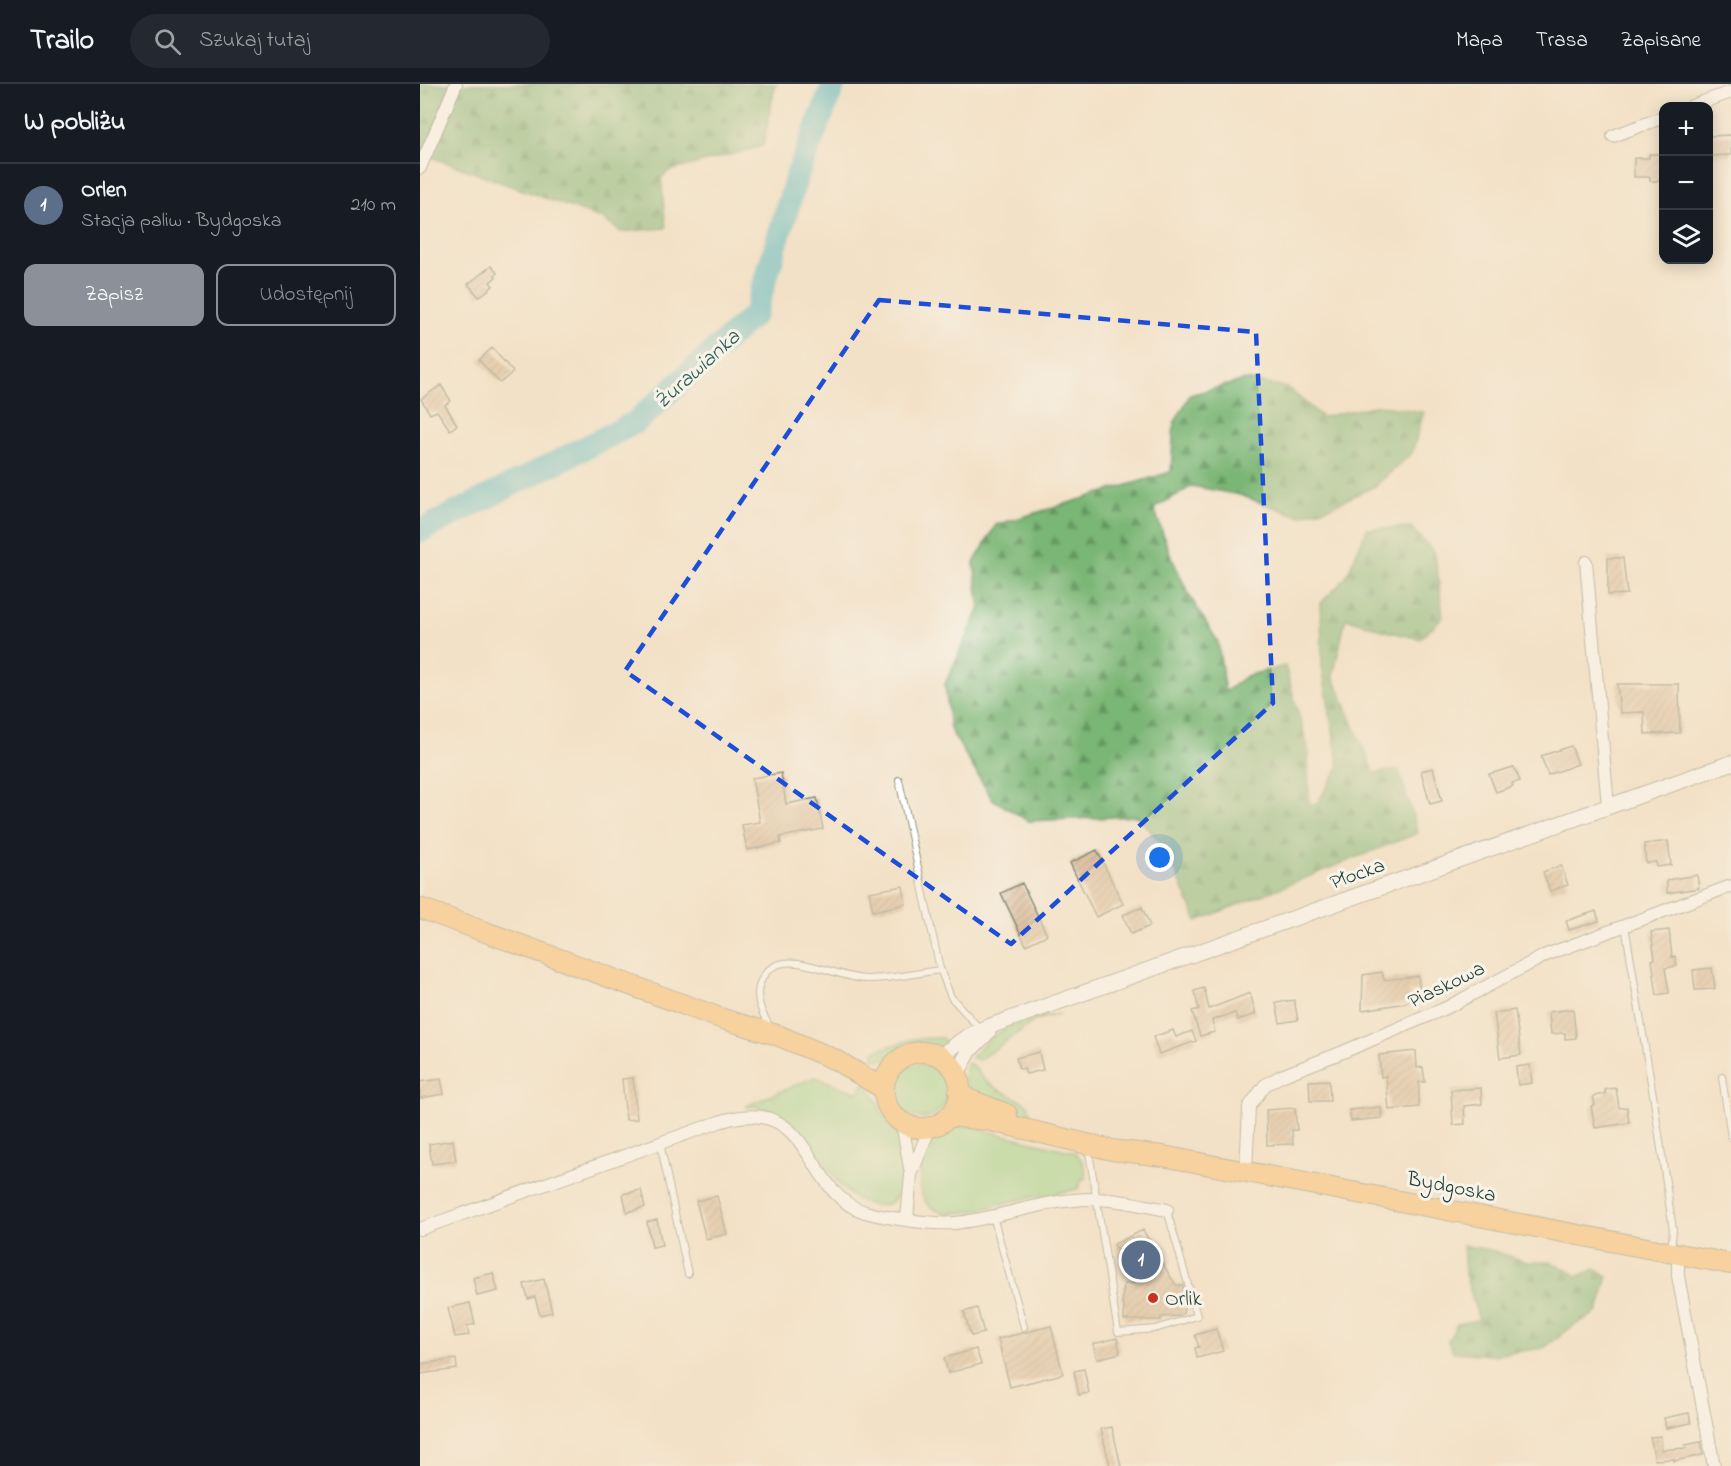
<!DOCTYPE html>
<html lang="pl">
<head>
<meta charset="utf-8">
<style>
  :root { --surface:#171b24; --page:#242831; --text:#f1f3f6; --muted:#9ea1a6; --line:#363941; --accent:#8c9099 }
  body { margin:0; font-family:"Indie Flower",sans-serif; background:var(--page); color:var(--text) }
  .controls { position:absolute; right:18px; top:18px; display:grid; overflow:hidden; border-radius:12px; box-shadow:0 3px 15px #0003 }
  .controls button { width:54px; height:54px; display:grid; place-items:center; padding:0; border:0; border-bottom:2px solid var(--line); background:var(--surface); color:var(--text); font:30px sans-serif }
  .you { position:absolute; left:740px; top:774px; width:21px; height:21px; margin:-15px; border:4px solid #fff; border-radius:50%; background:#1a73e8; box-shadow:0 0 0 9px #1a73e833 }
  .badge { display:grid; place-items:center; width:39px; height:39px; border-radius:50%; background:var(--accent); color:#fff; font-size:20px; font-weight:700 }
  .pin { position:absolute; translate:-50% -50%; border:3px solid #fff; box-shadow:0 2px 6px #0006 }
  .list { margin:0; padding:0; list-style:none }
  h2 { display:flex; justify-content:space-between; align-items:center; height:78px; margin:0; padding:0 24px; font-size:26px }
  h2 small { font-size:20px; font-weight:400; color:var(--muted) }
  .list li { display:grid; grid-template-columns:39px 1fr auto; gap:18px; align-items:center; box-sizing:border-box; height:84px; padding:0 24px; border-top:2px solid var(--line) }
  .list b { display:block; font-size:22px; white-space:nowrap }
  .list p { margin:0; font-size:20px; white-space:nowrap; color:var(--muted) }
  .list em { font-size:20px; font-style:normal; color:var(--muted) }
  .actions { display:flex; gap:12px; padding:18px 24px }
  .actions a { flex:1; padding:14px 0; border:2px solid var(--accent); border-radius:12px; text-align:center; font-size:21px; color:var(--accent) }
  .actions .main { background:var(--accent); color:#fff }
  .icon { flex:none; width:33px; height:33px; fill:none; stroke:currentColor; stroke-width:2; stroke-linecap:round; stroke-linejoin:round }
  .map { position:relative; flex:none; width:1311px; height:1382px; overflow:hidden }
  header { display:flex; align-items:center; gap:36px; box-sizing:border-box; height:84px; padding:0 30px; background:var(--surface); border-bottom:2px solid var(--line) }
  header strong { font-size:28px }
  nav { display:flex; gap:33px; margin-inline-start:auto; font-size:21px }
  .search { width:420px; height:54px; background:var(--page); display:flex; align-items:center; gap:15px; box-sizing:border-box; padding:0 21px; border-radius:33px; color:var(--muted); font-size:22px }
  main { display:flex }
  aside { flex:1; background:var(--surface) }
  .map>svg:first-child { display:block }
</style>
</head>
<body>
<header>
<strong>Trailo</strong>
<div class="search"><svg class="icon" aria-label="search" viewBox="0 0 24 24"><circle cx="10" cy="10" r="6"/><path d="M15 15l6 6"/></svg>Szukaj tutaj</div>
<nav><a>Mapa</a><a>Trasa</a><a>Zapisane</a></nav>
</header>
<main>
<aside>
<h2>W pobliżu<small></small></h2>
<ul class="list">
<li><span class="badge" style="background:#5c6f8a">1</span><div><b>Orlen</b><p>Stacja paliw · Bydgoska</p></div><em>210 m</em></li>
</ul>
<div class="actions"><a class="main">Zapisz</a><a>Udostępnij</a></div>
</aside>
<div class="map">
<svg width="1311" height="1382" viewBox="0 0 1311 1382">
  <defs>
    <pattern id="forest-firs" width="22" height="20" patternUnits="userSpaceOnUse" patternTransform="scale(1.5)"><rect width="22" height="20" fill="#7ab674"/><path d="M5 1l3.5 6h-7zM16 11l3.5 6h-7z" fill="#639560"/></pattern>
    <pattern id="building-hatch" width="6" height="6" patternUnits="userSpaceOnUse" patternTransform="scale(1.5)"><rect width="6" height="6" fill="#d9b794"/><path d="M-1 1l2-2M0 6l6-6M5 7l2-2" fill="none" stroke="#af967a"/></pattern>
  </defs>
  <rect width="100%" height="100%" fill="#f7f3e8"/>
  <filter id="ink" filterUnits="userSpaceOnUse"><feTurbulence type="fractalNoise" baseFrequency=".0167" numOctaves="2"/><feDisplacementMap in="SourceGraphic" scale="12" xChannelSelector="R" yChannelSelector="G"/><feConvolveMatrix kernelMatrix="1 2 1 2 8 2 1 2 1" color-interpolation-filters="sRGB"/></filter>
  <filter id="wash" filterUnits="userSpaceOnUse"><feTurbulence type="fractalNoise" baseFrequency=".008" numOctaves="4" result="noise"/><feDisplacementMap in="SourceGraphic" scale="24" xChannelSelector="R" yChannelSelector="G"/><feGaussianBlur stdDeviation="1.35" result="paint"/><feColorMatrix in="noise" values="0 0 0 0 0 0 0 0 0 0 0 0 0 0 0 0 0 1.4 0 .05"/><feComposite in="paint" operator="in"/></filter>
  <g filter="url(#wash)">
    <rect width="100%" height="100%" fill="#f3e1c7"/>
    <path fill="#98d488" stroke="#5c885e" stroke-width="1.5" d="M639,930L616,936L559,976L551,973C558,967 564,959 572,953C590,940 617,933 639,930Z
      M522,954L528,961L518,964H491L467,975L453,976L455,967L493,955Z
      M548,979C557,983 558,990 565,996C576,1007 595,1012 608,1021L610,1028L607,1031L584,1025L547,1005L544,991Z
      M474 1007a27 27 0 1 1 54 0a27 27 0 1 1-54 0Z
      M395,993L438,1009L444,999C459,1013 454,1015 463,1030C467,1036 475,1040 478,1047C483,1059 484,1092 481,1105C479,1111 474,1116 469,1119C463,1122 457,1122 451,1121C408,1110 398,1049 357,1029C348,1025 337,1021 326,1023L331,1020Z
      M535,1039L654,1068C663,1075 666,1084 666,1094L662,1095L658,1105C634,1110 609,1113 585,1119C562,1125 508,1144 501,1106C499,1099 499,1090 502,1083C504,1078 504,1073 506,1066C511,1052 522,1045 535,1039Z"/>
    <path fill="url(#forest-firs)" stroke="#4c7a54" stroke-width="1.5" d="M0,0H357L355,2L343,62L249,87L241,94L246,144L201,148L183,135L0,69Z
      M826,296L868,304L902,333L958,321L1004,328L992,369L955,402L910,423L878,432L820,411L772,402L734,424L749,468L769,511L798,558L805,608L826,592L865,582L888,664L889,721L898,718L919,683L902,583L901,519L926,493L947,445L991,443L1015,469L1023,533L1000,555L965,547L926,534L913,592L954,689L979,686L998,749L777,837L746,765L717,732L608,737L572,715L530,645L525,600L560,524L554,479L576,441L751,388L754,340L770,311Z
      M1043,1161L1074,1167L1107,1178H1131L1158,1192L1175,1185L1188,1192L1178,1228L1153,1242L1124,1264L1072,1271L1033,1268L1028,1257L1037,1240L1059,1236L1045,1190Z"/>
    <g fill="none" stroke-linecap="round" stroke-linejoin="round">
      <path stroke="#4ab7c6" stroke-width="24" d="M0,447L216,338L335,230L377,92L414,0"/>
    </g>
    <g id="blocks">
      <path fill="url(#building-hatch)" d="M1311,51V71L1289,72V52Z
        M1229,70H1244V97H1230V93H1214V74H1229Z
        M71,182L77,189L75,191L76,193L70,198L73,202L59,213L48,200Z
        M72,264L93,288L80,299L59,276Z
        M21,301L31,317L25,321L37,341L30,346L17,327L10,330L1,315Z
        M1188,474H1203L1207,510L1188,511Z
        M1197,600H1259L1260,649L1225,650L1224,628L1200,629Z
        M1151,662L1158,680L1128,691L1121,672Z
        M1094,683L1100,697L1092,699L1093,702L1076,708L1069,690Z
        M1013,684L1022,717L1010,720L1001,687Z
        M361,689L366,720L397,714L403,745L360,753L361,759L327,766L322,741L340,738L332,694Z
        M1248,757L1251,781L1237,783L1236,778L1226,779L1224,760Z
        M677,766L703,820L676,833L650,779Z
        M1141,781L1148,801L1130,807L1123,788Z
        M1277,791L1279,804L1247,809V796Z
        M602,799L627,851L606,861L581,809Z
        M483,802L486,820L453,827L449,808Z
        M722,823L730,842L711,850L703,831Z
        M1176,827L1179,837L1149,846L1146,837Z
        M1249,846L1252,873L1255,872L1257,882L1245,884L1249,909L1237,911L1232,876L1235,875L1231,848Z
        M1292,884L1295,905L1275,906L1273,886Z
        M962,888L964,896L998,892L1000,907L989,908L990,916L986,919L942,926L943,891Z
        M784,904L789,925L830,909L836,930L818,936L815,929L792,936L795,948L780,952L772,927L779,925L774,907Z
        M874,916L878,936L860,939L856,919Z
        M1153,925L1156,954L1145,955V949L1131,950L1129,928Z
        M1095,926L1101,971L1080,974L1074,929Z
        M753,946L756,953L772,947L776,957L739,970L733,953Z
        M996,967L997,984L1003,983L1005,998H999V1023L969,1026L966,992L961,993L959,971Z
        M619,968L623,986L606,990L604,984L599,985L596,974Z
        M1110,981L1112,999L1098,1001L1096,983Z
        M213,994L217,1035L206,1036L202,995Z
        M21,995L24,1010L0,1014V998Z
        M909,996L910,1017H890L889,997Z
        M1061,1004L1062,1020L1044,1022L1045,1040L1033,1041L1031,1006Z
        M1196,1004L1199,1024L1207,1023L1209,1039L1175,1044L1171,1022L1175,1021L1173,1012L1185,1010V1006Z
        M961,1023L962,1034L931,1037L929,1026Z
        M875,1024L877,1046H872L873,1060L847,1061L846,1026Z
        M33,1056L36,1077L12,1080L9,1060Z
        M221,1106L225,1123L207,1128L203,1110Z
        M297,1112L307,1150L286,1155L276,1117Z
        M237,1136L242,1161L232,1163L227,1138Z
        M723,1146L750,1192L756,1201H763L765,1220L763,1229L759,1232L741,1233V1236H704V1222L702,1219L704,1200L714,1199L694,1160Z
        M73,1189L78,1207L57,1212L53,1194Z
        M124,1195L132,1228L120,1231L115,1213L108,1215L104,1200Z
        M50,1219L55,1240L47,1242L49,1251L35,1253L28,1224Z
        M557,1224L564,1249L551,1252L544,1228Z
        M631,1242L643,1290L590,1303L578,1255Z
        M796,1245L803,1267L777,1274L775,1264L779,1263L775,1251Z
        M697,1254L700,1269L677,1275L673,1260Z
        M556,1265L561,1280L528,1289L524,1274Z
        M36,1275L37,1285L0,1290V1280Z
        M664,1285L669,1309L659,1311L654,1287Z
        M1269,1329L1271,1339L1246,1344L1244,1334Z
        M692,1343L701,1382H690L681,1345Z
        M1241,1352L1242,1366H1240L1266,1364L1265,1361L1281,1358L1283,1371L1254,1377V1375L1235,1376L1230,1353Z"/>
    </g>
  </g>
  <g filter="url(#ink)">
    <use href="#blocks" fill-opacity="0" stroke="#898f7e" stroke-width="1.5"/>
    <g fill="none" stroke-linecap="round" stroke-linejoin="round">
      <defs>
        <path id="service" d="M479,696L520,885L531,913L560,945
          M1205,841L1234,1017L1253,1146L1251,1166
          M350,943C341,928 333,911 342,895C361,858 415,895 447,895C472,895 497,889 521,886
          M1302,993L1311,1053
          M240,1059L268,1190
          M668,1062L698,1248L735,1245L777,1232L747,1126
          M573,1132L604,1243"/>
        <path id="minor" d="M1272,22L1311,8
          M1193,52L1244,33
          M0,84L36,0
          M1166,478L1188,722
          M482,1039L491,1090
          M826,1088L829,1023L845,1001L861,992L923,968L1026,924L1126,871L1311,802
          M487,1135L491,1091L510,1043
          M0,1145L299,1038C395,1007 382,1109 445,1128C466,1134 514,1141 535,1139C582,1134 628,1114 675,1115C699,1115 724,1122 747,1126
          M1258,1170V1192L1294,1382"/>
        <path id="tertiary" d="M519,973L545,954L565,944L1311,679
          M536,991L550,966L568,948"/>
        <path id="primary" d="M0,824L303,935L357,951L416,976L464,1005
          M464 1006a38 38 0 1 1 76 0a38 38 0 1 1-76 0Z
          M539,1008L548,1015L587,1030
          M529,1032L567,1036L692,1066L743,1072L1311,1180"/>
      </defs>
      <use href="#service" stroke="#898f7e" stroke-width="8"/>
      <use href="#minor" stroke="#898f7e" stroke-width="14"/>
      <use href="#tertiary" stroke="#898f7e" stroke-width="17"/>
      <use href="#primary" stroke="#898f7e" stroke-width="22"/>
      <use href="#service" stroke="#fff" stroke-width="6"/>
      <use href="#minor" stroke="#fff" stroke-width="12"/>
      <use href="#tertiary" stroke="#fff" stroke-width="15"/>
      <use href="#primary" stroke="#fcbd6e" stroke-width="20"/>
    </g>
  </g>
  <path d="M0 0H1311V1382H0ZM459,216L836,248L853,619L591,860L205,587Z" fill="#f3e1c7" fill-opacity=".55" fill-rule="evenodd"/>
  <path fill="none" stroke="#1d4ed8" stroke-width="4.5" stroke-dasharray="12 8" stroke-linejoin="round" d="M459,216L836,248L853,619L591,860L205,587Z"/>
  <circle fill="#c8321e" stroke="#f7f3e8" stroke-width="2" cx="733" cy="1214" r="6"/>
  <g text-anchor="middle" stroke-width="6" stroke-linejoin="round" paint-order="stroke">
    <g font-size="21" fill="#1f3d34" stroke="#f7f3e8">
      <text transform="translate(937 789) rotate(-20)" y="7">Płocka</text>
      <text transform="translate(1026 900) rotate(-26)" y="7">Piaskowa</text>
      <text transform="translate(1032 1102) rotate(11)" y="7">Bydgoska</text>
    </g>
    <g font-size="21" fill="#1f3d34" stroke="#f7f3e8" text-anchor="start">
      <text x="745" y="1221">Orlik</text>
    </g>
    <g font-size="22" font-style="italic" fill="#2a5c58" stroke="#f7f3e8">
      <text transform="translate(276 284) rotate(-42)" y="8">Żurawianka</text>
    </g>
  </g>
</svg>
<div class="controls">
<button>+</button>
<button>−</button>
<button><svg class="icon" aria-label="layers" viewBox="0 0 24 24"><path d="M12 4l9 5-9 5-9-5zM3 14l9 5 9-5"/></svg></button>
</div>
<div class="you"></div>
<div class="pin badge" style="left:721px;top:1176px;background:#5c6f8a">1</div>
</div>
</main>
</body>
</html>
